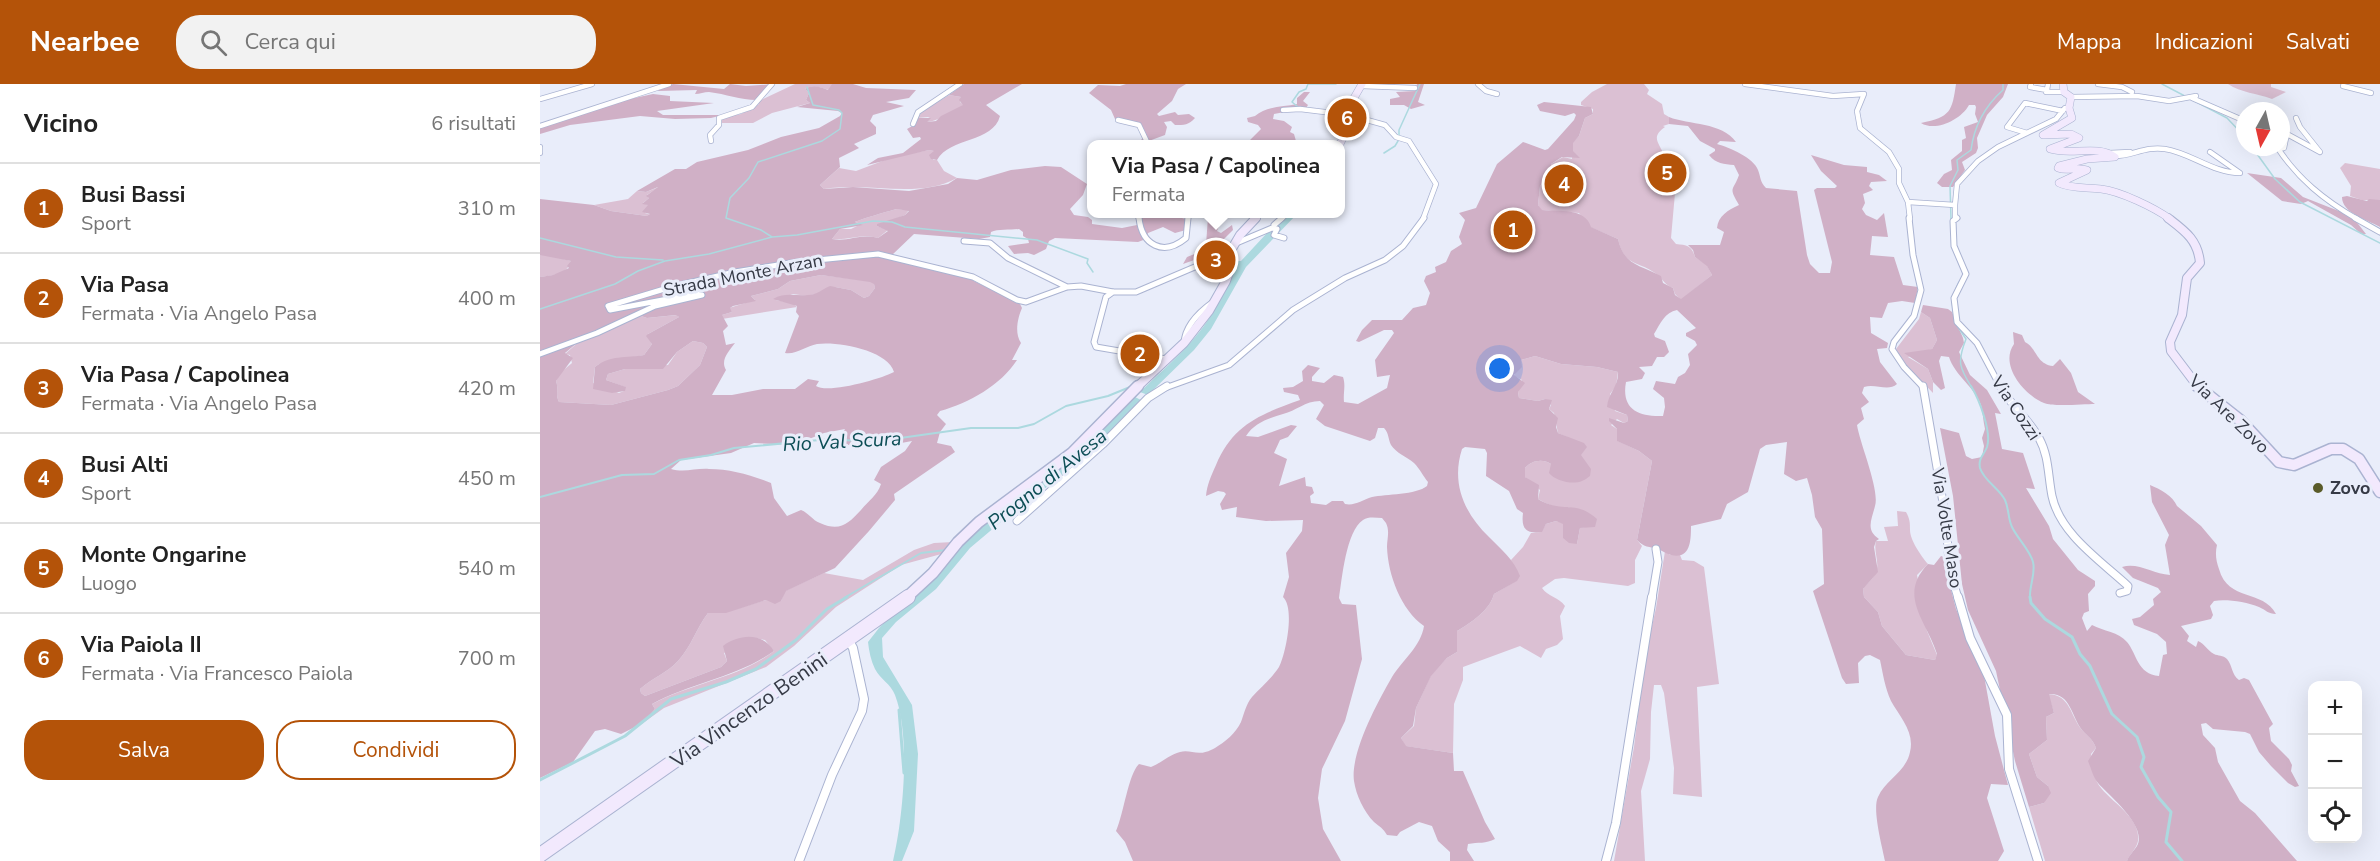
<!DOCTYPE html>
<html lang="it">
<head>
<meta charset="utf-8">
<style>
  :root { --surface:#fff; --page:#f2f2f2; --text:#222; --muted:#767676; --line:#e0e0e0; --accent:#b45309 }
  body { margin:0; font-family:"Nunito Sans",sans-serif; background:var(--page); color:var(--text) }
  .controls { position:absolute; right:18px; bottom:18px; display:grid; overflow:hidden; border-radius:12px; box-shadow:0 6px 24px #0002 }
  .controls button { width:54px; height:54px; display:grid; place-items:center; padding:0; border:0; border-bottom:2px solid var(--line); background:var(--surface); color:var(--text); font:30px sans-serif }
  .compass { position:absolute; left:1696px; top:18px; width:54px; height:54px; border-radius:50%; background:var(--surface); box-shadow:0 6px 24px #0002; rotate:188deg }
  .you { position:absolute; left:960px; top:285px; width:21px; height:21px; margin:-15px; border:4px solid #fff; border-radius:50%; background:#1a73e8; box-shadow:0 0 0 9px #1a73e833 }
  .badge { display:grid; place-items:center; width:39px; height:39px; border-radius:50%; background:var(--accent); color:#fff; font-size:20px; font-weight:700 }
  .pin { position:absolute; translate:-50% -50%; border:3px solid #fff; box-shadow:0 2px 6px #0006 }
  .popup { position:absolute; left:547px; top:56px; width:258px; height:78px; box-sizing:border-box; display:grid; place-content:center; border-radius:12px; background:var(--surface); filter:drop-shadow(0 2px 4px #0005); font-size:20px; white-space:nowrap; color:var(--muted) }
  .popup b { font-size:22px; color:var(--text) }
  .popup::after { content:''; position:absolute; left:50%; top:100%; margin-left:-12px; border:12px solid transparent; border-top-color:var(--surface) }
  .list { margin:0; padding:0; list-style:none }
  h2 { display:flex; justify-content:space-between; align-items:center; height:78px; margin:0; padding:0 24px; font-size:26px }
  h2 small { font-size:20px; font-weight:400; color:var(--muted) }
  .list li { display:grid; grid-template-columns:39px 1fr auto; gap:18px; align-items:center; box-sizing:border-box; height:90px; padding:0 24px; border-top:2px solid var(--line) }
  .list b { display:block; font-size:22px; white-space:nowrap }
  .list p { margin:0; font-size:20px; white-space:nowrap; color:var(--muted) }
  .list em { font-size:20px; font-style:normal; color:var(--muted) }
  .actions { display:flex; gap:12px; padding:18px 24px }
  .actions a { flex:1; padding:14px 0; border:2px solid var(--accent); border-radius:24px; text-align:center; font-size:21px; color:var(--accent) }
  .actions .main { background:var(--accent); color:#fff }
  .icon { flex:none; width:33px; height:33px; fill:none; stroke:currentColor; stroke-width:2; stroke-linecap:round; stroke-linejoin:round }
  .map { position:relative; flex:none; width:1840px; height:777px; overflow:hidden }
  header { display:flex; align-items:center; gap:36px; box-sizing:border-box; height:84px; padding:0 30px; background:var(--accent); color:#fff }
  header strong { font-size:28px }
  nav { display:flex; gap:33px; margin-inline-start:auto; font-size:21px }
  .search { width:420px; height:54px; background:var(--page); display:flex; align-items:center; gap:15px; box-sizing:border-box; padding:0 21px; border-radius:24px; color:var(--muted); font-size:22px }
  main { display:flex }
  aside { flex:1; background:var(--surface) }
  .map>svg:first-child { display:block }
</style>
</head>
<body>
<header>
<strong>Nearbee</strong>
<div class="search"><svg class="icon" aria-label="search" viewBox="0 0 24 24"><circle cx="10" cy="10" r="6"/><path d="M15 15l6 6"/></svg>Cerca qui</div>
<nav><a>Mappa</a><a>Indicazioni</a><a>Salvati</a></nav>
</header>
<main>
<aside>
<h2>Vicino<small>6 risultati</small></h2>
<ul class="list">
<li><span class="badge">1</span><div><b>Busi Bassi</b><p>Sport</p></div><em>310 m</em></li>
<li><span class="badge">2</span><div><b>Via Pasa</b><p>Fermata · Via Angelo Pasa</p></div><em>400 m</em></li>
<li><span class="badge">3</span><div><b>Via Pasa / Capolinea</b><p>Fermata · Via Angelo Pasa</p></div><em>420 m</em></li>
<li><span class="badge">4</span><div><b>Busi Alti</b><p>Sport</p></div><em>450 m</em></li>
<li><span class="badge">5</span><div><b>Monte Ongarine</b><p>Luogo</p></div><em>540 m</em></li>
<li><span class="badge">6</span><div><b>Via Paiola II</b><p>Fermata · Via Francesco Paiola</p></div><em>700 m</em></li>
</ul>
<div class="actions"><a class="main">Salva</a><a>Condividi</a></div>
</aside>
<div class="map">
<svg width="1840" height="777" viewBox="0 0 1840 777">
  <rect width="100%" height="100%" fill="#e9edfa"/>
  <path fill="#dbc0d3" d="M255,0H292V2L289,6C281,4 272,0 265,5L269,9L266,16L270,19L232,29L213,39H181V34L201,30L219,20V17Z
    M1067,0H1104L1109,6L1107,10L1122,20L1124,30L1129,33V40L1123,42L1125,43C1109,54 1121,60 1124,72C1125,77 1124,82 1125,87L1132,93L1135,109L1131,154L1136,160C1147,161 1152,162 1155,173L1167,181L1172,191L1141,216L1135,210L1133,204C1124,201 1123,194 1115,189C1096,176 1084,182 1078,155L1050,143L1039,129L1001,126L998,121L1000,102L1011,91V80L1023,73L1032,75L1033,58L1039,52L1045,34L1053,30V25L1041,21V18L1052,8Z
    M1688,0H1731V3L1746,8L1732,15C1717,9 1701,9 1688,0Z
    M409,11L421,13L420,18L424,21C415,27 396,38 386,38L390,34L388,33L377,34L383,27Z
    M389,66L395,67L393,76H397L404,87L417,94C377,116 328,97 284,105L280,101L299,84L316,87L353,73Z
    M1805,79L1840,85V116H1822L1810,112L1811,102L1800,84Z
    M119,103L107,111L109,114L103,119L109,121L105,129L111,131L107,132L71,127L54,121L88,115L97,107L106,108Z
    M357,125L369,126L365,131L337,142L348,146L338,154C321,149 308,157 292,155L300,145H311L321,140L315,138C318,136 352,126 357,125Z
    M4,170L31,177C27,191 13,191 0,193V171Z
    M281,191L330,197L334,199L335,204L329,212L324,214L311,206L295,203L280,209L267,212L253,210L236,216L252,219L257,223L182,235V231L192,228L189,224L215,216L211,212L238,205L250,197Z
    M1381,228L1390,234L1397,256L1392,265L1368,273L1388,285L1393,298V309L1363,278L1356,265L1379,235Z
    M98,231L107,234L137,231L139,233L108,250L112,260L104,271L59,280L55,283L53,299L79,309L84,307L85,303L66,296L68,290L85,285L128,281L137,268L153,257L163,259L167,263L160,281L138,302L128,306L71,321L19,318C15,310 19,305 16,297L20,289L32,279L30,271L25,270L43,254Z
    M995,272L1021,280L1057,283L1078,288L1076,302L1070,310L1075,327L1087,331L1088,337L1084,339L1077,335L1071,341L1077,345L1078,357L1099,367L1112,377L1097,456L1102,462L1095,476V499L1088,502L1024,494L1015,495L1002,504C1008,513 1019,513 1025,522L1020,532L1023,555L1017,561L1006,565L1001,574L980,562L923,583V596L914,620L913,669L865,662L861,654L874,642L876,624L891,591L907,574L917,568V547C931,539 950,526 954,510L976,497L971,476L983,463L991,449L1001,448L1006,440L1016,437L1023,439V450L1037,460L1040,444L1045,443L1029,423C1016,425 1009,421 998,415L1000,406L985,393V384C991,377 1002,374 1011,380L1041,371L1027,353L1018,349L1014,329L1009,325L1011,321L1005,315L998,317L979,314L978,308L982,296L974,292L981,276Z
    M1357,427L1366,428C1370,435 1370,439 1370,446C1370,456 1381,472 1388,480L1377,491L1387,547L1397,571L1395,576L1366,571L1342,542L1338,528L1324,513L1323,505C1326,500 1332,496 1335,490C1341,480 1333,468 1336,457H1348L1344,443L1358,442Z
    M413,458L405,469L361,481L296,523L254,562L226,583L124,624L103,639L115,625L112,620C151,599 199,594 234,567L225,556L215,554L184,569L187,577L181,583L105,612L101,609L100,605C112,594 127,589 138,577C151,563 156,545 168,529L193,526L226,516L241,517L245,507L284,489L323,496L374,466L394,459Z
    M1125,467L1130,471H1140L1142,476L1154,477L1164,483L1179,600L1157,603L1162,713L1133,710L1134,684L1124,609L1121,601H1114L1111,628L1110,675L1101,707L1105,777H1074L1094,663L1105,573L1116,524Z
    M1508,610C1531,611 1530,632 1542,646C1548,653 1553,655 1556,664L1551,670C1553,678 1553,690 1557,698C1566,716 1601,731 1598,757C1597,764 1589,771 1587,777H1505L1489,723L1504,719L1508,702L1497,693L1489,670L1507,656L1506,633L1514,629Z"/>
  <path fill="#d0b0c6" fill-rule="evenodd" d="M133,0L184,5L190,0L206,2L235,0L217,16C200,16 186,10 169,8C164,8 160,10 155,10L157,6L117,7Z
    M292,0H313L326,4L376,6L369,14L346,18L364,22L333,31L330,37L336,43V50L314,60L319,64L299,74L300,83L280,101L284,105L313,103L369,107L408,100L417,94L437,96L471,86L505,82L521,83L547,100L543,111L530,125L534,131L548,133L552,136V140L582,144L597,141L605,130H636L634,132L646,135V146L635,149L623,143L608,149L606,155L598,158L515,154L509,157L506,165L494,171L488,169L474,170L468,162L489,159L488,155L483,152V148L479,145C471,146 458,145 451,148L450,153L439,155L374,150L352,171L430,193L434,197L480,220L482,224C478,233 474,249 481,259L472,276H477C461,301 429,319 400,327L397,331L406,340L400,348L397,359L411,362L415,368L354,410L355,416L329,447L295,484L246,507L241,517L235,520L226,516L186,529H168C156,545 151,563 138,577C127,589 112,594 100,605L101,609L105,612L181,583L187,577L183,562C199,550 223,548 234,567C198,593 151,599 112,620L115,625L103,639L81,650L65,645L55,647L33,678L0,694V193L13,191L29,184L27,182L31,177L0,171V115L54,121L71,127L107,132L110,130L102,128L108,121L102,120L109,114L106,112L118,103L106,108L97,107L135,85H146L157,78L208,66L241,53L279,44L300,32L302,29L298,27L257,23L270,19L266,16L269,9L265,5C273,0 280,3 288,6ZM357,125L369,127L365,131L337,140V142L348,147L338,154C320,149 309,158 292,155L300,145L323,141L315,138C318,136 352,126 357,125ZM281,191L330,198L334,200L335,204L329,212L324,214L311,206L290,202C282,205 277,211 268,211C255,212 245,208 233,215L257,222L256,228L259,232L245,269C256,271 266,262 277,260C297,257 348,266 354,288C341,295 288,310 276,302L279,297L268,295L255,305H223L192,311H172L186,286C180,276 189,267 195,259L186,261L183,247L188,242L182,231L192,228L190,224L193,222L216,217L211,212L238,205L250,197ZM98,231L107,234L136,231L139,233L108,250L106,252L112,260L104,271C87,274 69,271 55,283L53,305L72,309L85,307L86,303L66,296L68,290L85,285H123L137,268L153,257L163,259L167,263L160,281L138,302L128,306L71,321L19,318C15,310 19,305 16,297L33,274L25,269L43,254ZM305,345L298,356L300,359L306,361L356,360L372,357L365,367L341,383L334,396L341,400C337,412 329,416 321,426C308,440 300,448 280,439C272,436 269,429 261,426L247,432L234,414L231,399C211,391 190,385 169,385C156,384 144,389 131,385L141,376L191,369L214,359L254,361L284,349Z
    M424,0H482L446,21L460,32C453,59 410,53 397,76L391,75L389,71L394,67L389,66L327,81L338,74L363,69L381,55L380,53L373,54L367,45L376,40L377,34H391L387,38L396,37L401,32L423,21L419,16L421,13L409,11Z
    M586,0H646L638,5L632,17L617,30L619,32L635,28L638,31L649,30L655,34C649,41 644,41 635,41L631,37L624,38L627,43L625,51L606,58L611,60H597L604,53L598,42L575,35L571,26L549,9L558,1L580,2Z
    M877,0H884L878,18L885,21L871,25L864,21H850V15L860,13L856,8L875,7Z
    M1416,0H1468L1463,13L1447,31L1437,54L1438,64L1436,69L1422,78L1425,86L1413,103H1402L1397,99L1404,90L1412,86L1411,76L1422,67V56L1426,54L1424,43L1438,38L1435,30L1436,23L1435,21H1429C1421,36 1395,48 1381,39C1411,33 1412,27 1416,0Z
    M764,8H770L763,17L768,21L766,24L734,30L733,35L744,37L752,43L750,48L754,50L756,57L761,60H736L735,56L717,59L709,57L721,45L718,41L708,38L707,34L715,32C726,22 743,23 757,20V14Z
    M113,10L130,12V17L174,19L117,27L123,31H183L171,34L135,35L100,32L30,41L0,50V43L85,16Z
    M1004,18L1051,23L1053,30L1045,34L1039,52L1033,59V67L1040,74L1022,73L1011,80V91L1000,102L998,121L1002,126C1018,128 1045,123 1051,143L1078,155C1084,182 1101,181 1121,192L1123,199L1133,204L1135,211L1141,215L1172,191L1167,182L1155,173L1153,166L1148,161H1180L1184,148L1177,144C1178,132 1188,126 1199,121C1188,102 1193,108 1199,91L1194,81C1184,80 1176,80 1169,71L1175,67V65L1160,57L1148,42L1129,40V33C1149,41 1182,38 1196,58L1180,57L1177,60C1189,63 1214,74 1218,86C1221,94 1220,98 1226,104L1257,107L1267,171L1270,180L1279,189H1290L1292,178L1274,106L1277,104H1295L1297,102L1281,87L1271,71L1304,81L1327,83V88L1339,91L1347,97L1331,98L1329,102L1333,106L1323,110L1325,119L1322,125L1326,131L1337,136L1344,129L1348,153L1332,152L1330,171L1354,173L1363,201L1378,203L1375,219L1362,217L1348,219L1342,234L1330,233L1331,249L1348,259L1347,264L1337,265L1340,278L1357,300C1348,308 1335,299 1324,303L1322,309L1329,318L1321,324L1324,335L1317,341C1320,360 1340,406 1335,422C1332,435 1325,446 1339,455L1336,457L1334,463L1338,488L1323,505L1324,513L1338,528L1342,542L1366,571L1395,576L1397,570C1387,537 1357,512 1388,480L1394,481L1401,472L1408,475L1409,498L1416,525L1443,586L1455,652L1468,701L1451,700L1447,714L1464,767L1458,777H1345C1342,762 1332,725 1338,713C1346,695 1366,688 1370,668C1375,648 1360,633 1351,617C1345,604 1343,590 1340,576L1330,571L1325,572L1318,579L1319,599L1306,600L1302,594L1273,507L1284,500L1282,445L1275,433L1272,411L1267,394L1256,397L1244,390L1247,358L1226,361L1220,365L1208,408L1187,420L1181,435L1151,442C1151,455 1151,476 1131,471C1127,470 1123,467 1118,465C1110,463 1103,463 1097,456L1112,377L1099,367L1077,357V345L1069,337V334L1084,339L1088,337L1087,331L1067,323C1068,309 1079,302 1078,288L1057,283L1021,280L995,272L981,276L982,283L974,291L985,299L978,308L979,314L998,317L1005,315L1012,316L1009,325L1018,334L1016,343L1018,349L1044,359L1047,363L1041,371L1051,385L1050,392C1047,394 1045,396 1042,397C1033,401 1015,397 1009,389L1011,380C1002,374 991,377 985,384V393L999,401L998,415C1022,430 1035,415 1057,435L1055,443L1040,444L1037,460L1029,459L1023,454V440L1016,437L1006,440L1002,448C986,450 981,445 983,429L977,425L969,407L946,392L947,369L945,365L925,363L922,365C911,399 924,429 949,453C961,465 974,476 980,492L977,497L954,510C950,526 931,539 917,547V568L907,574L891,592L876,624L873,642L861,654L866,662L913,669L914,687H923L945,738L955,755C946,760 938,758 928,760L927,766L934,777H910V768L898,757L892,742L879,738L860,748L857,752L847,751C843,744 840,743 834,738C824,728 816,711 814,697C810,669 838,617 852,593C862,577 881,562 884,542C861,526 848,491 847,463C847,455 850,447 846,439L842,434C836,434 829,432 823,436C806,447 802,495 799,514L802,520L816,521L822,575L805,637L782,685L778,714L783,745L801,777H593L585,758L576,747C584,729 588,691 599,680L611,683C621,679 629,671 640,668C652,665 658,674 675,664C685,658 696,649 701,638C704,630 706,620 712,613C721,603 732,594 739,583C746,569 755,524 743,513L749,493L746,469L762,447L763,436L726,437L696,433L697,423L682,426L680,420L686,410L684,408L678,407L666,412C667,401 671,392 676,381C693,340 721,330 760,316L758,311L744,308L743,304L753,303L763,297L762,287L768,281L780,284L772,293V297L784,299L794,291L803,293C806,302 803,308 804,318L818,320L847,304L850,291L837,293L835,276L854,249L852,246H844L819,258L816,257L822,246L832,236H862L873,224L886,221L890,209L884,197L886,192L896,188L895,183L906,178L911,167L922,160L919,153L925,136L919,129L936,124L957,80L983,58L1005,66L1008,65L1034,36L1036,31L1034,29L1025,32L1000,27L997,21ZM1137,226L1156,244L1146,249V252L1155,257L1157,261L1148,270L1150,281L1145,289L1138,293L1135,300L1116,297L1113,305L1124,314L1125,323L1123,332C1098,333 1081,325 1086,298L1102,295L1105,289L1099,283L1112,282L1117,273H1124L1129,268L1125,257L1115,253L1114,250C1120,240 1125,228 1137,226ZM780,317L784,321L776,335L785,342L830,357L835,354L838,344H844C849,349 848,355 851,361C856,369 867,373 874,379C880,385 883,392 888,398L887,402C876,411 846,410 832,413C822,416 815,422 805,420L803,417H792L786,421L771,419L770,412L774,409L772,403L766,402L765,393L739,402L747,375L734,369L740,356L748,353L757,342L751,341L718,353L706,352C714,339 729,334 743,330C756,327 765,317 780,317Z
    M1707,89L1741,94L1763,113L1804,129L1815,136L1826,150H1821L1811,141L1768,117L1761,120L1742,117Z
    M1807,112L1827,117L1829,115L1840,116V143C1826,135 1802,129 1802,113Z
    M659,130H694L682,135L677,147L681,149L692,141L693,146L668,171L643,180L647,173L657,169L666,161L668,133Z
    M1383,221L1408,225L1412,228L1423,254L1424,259L1419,268L1430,291L1447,306L1461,330L1455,329L1462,365L1483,369L1495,405L1486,404L1509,442L1513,455L1538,486L1555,497V502L1548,510L1549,527L1544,529L1542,534L1547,547L1552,541C1563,547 1579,548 1587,558C1597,570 1597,590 1619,592L1623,571L1627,570L1626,558L1617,550L1594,541L1592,535L1600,533L1614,521L1613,515L1621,508L1618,504L1593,494L1582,483C1598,478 1613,490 1630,491L1625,461L1629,451L1612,418L1610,401C1620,405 1633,412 1637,422L1661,442L1677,461C1675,469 1676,477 1679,485C1688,518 1723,505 1736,530C1728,530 1726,526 1719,523C1706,518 1687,515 1674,517L1670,522L1673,531L1671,535L1641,542L1649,552L1647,557L1656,563L1658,557C1665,560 1667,566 1674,570C1678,572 1683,571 1687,575C1693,582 1691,590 1699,596L1704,594L1709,596L1733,640L1729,644L1731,657L1749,675L1752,681L1751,687L1759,702L1755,703L1748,699L1731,682L1719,668L1710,650L1705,648L1673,645L1666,639L1661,640L1663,651L1675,664L1678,678L1700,717L1715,729L1757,777H1587C1589,771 1594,767 1597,762C1608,742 1568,711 1558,699C1553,693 1551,684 1548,677L1556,664C1553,655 1548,653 1542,646C1531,632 1531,609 1509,610L1514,629L1506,633L1507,656L1489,670L1497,693L1508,702L1511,709L1504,719L1489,723L1475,677L1456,587L1428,526L1422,500L1413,412L1400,344L1419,349L1426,372L1432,375L1442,373L1444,362L1442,354L1445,345C1443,337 1443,328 1441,321C1434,302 1415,292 1409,273L1401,272L1399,277L1405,304L1401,306L1393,298L1388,285L1364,269L1392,265L1397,256L1390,234L1381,228Z
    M1473,248L1482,251L1485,258C1497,264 1496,280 1513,282L1520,275L1531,289L1538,308L1555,320C1544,320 1513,323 1504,319C1484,311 1459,281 1474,260Z"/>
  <path fill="#acd9df" d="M750,130H757L706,183L671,245L654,266L608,311L600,308C644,266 679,239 693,177H701L727,149Z
    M593,312L603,317L537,385L511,400L481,421L430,464L396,505L356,538L342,554L343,573L372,621L378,670L374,747L362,777H353C363,735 371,652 355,611C351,600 340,595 335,585C331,577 329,567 328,558L339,544L427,452L518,387L547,363Z"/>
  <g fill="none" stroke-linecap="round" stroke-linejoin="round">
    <path stroke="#acd9df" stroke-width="1.5" d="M1622,0L1687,34L1705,53
      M758,23L752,18L759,8L766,5L768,0H796
      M859,52V46L880,0
      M1712,63L1735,95L1760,118L1840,159
      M844,69L855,62L858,57
      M1411,135L1410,102L1418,86L1417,76L1431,66C1434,42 1445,22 1463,6V0
      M232,153L221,146L186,134L190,114L209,94L218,78L282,57L300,45L302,29L299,26L273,21L267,3
      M0,154L76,173L123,176
      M1413,211L1419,198
      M1412,217L1415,238
      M0,225L75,200L98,187L125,177L169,170L232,153L257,151L333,137L352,138L365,143L497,156L548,175L547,179L553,188
      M1418,243L1426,255C1417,278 1419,283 1432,304"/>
    <path stroke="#acd9df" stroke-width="2" d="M1431,302C1439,315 1452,348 1447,363C1444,371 1438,374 1440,384C1444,397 1459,404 1465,416C1469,425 1468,435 1472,443C1477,454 1490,466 1493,478C1496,490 1489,502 1490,514
      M0,413L82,391L114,390L139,376L171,371L194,364L290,355L332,358L431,344H478L494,340L526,322L568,312L590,303
      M304,514L381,469L406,466"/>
    <path stroke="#acd9df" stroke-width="3" d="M1490,513L1491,519L1505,535L1532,553L1540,570L1550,582L1572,630L1597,653L1604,673L1601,683L1618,713L1631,728L1626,758L1642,777
      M359,626L364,689
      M0,696L85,652L131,615L186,598L216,585L256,556L287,525L307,513"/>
    <defs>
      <path id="street-far3" d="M938,0L946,7L957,10
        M1205,0L1293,12L1324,10L1317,27L1320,44L1349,68L1359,85V99L1368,118
        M1491,0L1490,3L1507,6L1508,0
        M1558,0L1582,3L1592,8
        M822,2L875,4
        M1803,2L1831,9
        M1507,6L1506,8H1524
        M1531,13L1597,12L1629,17L1656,12
        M1652,14L1705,37
        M0,15L52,0
        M743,26L760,25L809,31L845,41L856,53L869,57L896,100L883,135
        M578,36L599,41L608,60
        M373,40L378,28L420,0
        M0,42L129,0
        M1487,49L1467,43L1485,19L1523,27
        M171,57L170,51L179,41V34L212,23L232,0
        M0,63V69
        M1737,63C1758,95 1784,116 1817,135
        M1738,65L1744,64L1746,54L1742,50L1745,49L1780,68L1760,43L1756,34
        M1569,69L1590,68
        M1575,72C1593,72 1605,62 1625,65C1651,69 1673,89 1700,89L1670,68
        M1368,118L1370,135
        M1368,118L1415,121L1417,100L1438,77L1458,63L1516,35L1525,24H1529
        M1415,121V135
        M598,130L599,135
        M648,135V130
        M741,135L747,130"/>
      <path id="street-far2" d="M599,134C602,161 623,173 646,154L648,134
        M1369,134L1373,171L1381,206L1374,232L1354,258L1352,265L1364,283L1384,304
        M1417,134L1413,137L1414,162L1426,190L1414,214L1417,238L1437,259L1461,304
        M1815,134L1840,148
        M734,141L742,134
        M424,157L450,159L468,174L527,203
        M694,160L732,144L737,145L734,151L744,154
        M573,208L566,213L554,258L556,263L626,275
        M644,259C645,241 659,228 673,218
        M0,270L57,249L115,222L162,211L154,210L70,226L68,222L131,203L195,188L257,178L338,170L433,193L477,216L486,218L527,203L541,202L573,208H596L690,168
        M625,304L689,281L753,226L805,194L845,176L863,162L884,134"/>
      <path id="street-far1" d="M1383,302L1405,430L1410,488L1418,514
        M1460,302C1470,321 1489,335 1499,354C1509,372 1508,392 1512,412C1520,450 1561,477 1588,502L1587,507L1580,509
        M477,437L563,360L608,314L627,302
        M1112,514L1118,478L1116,465"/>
      <path id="street" d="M1418,513L1430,554L1467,631L1469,685L1498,777
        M259,777L292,691L322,627L324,615L313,564L309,557
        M1066,777L1076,739L1112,513"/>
      <path id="secondary-far3" d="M1523,0L1524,8L1531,13L1529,24L1532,34L1503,51L1531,50L1539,54L1510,65C1531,72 1557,60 1575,73L1547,75L1519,82L1518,84C1528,88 1537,82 1547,86L1519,99C1531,105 1547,103 1561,105C1580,107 1615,124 1630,135
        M800,60L803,54L806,28L822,0
        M714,135L719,130"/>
      <path id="secondary-far2" d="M1628,134C1645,147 1658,156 1660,179L1647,194L1642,231L1630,258L1631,267L1659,304
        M596,304L644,259L669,227L686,197L691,182L690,168L700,151L716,134"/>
      <path id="secondary-far1" d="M1657,302L1700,336L1739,378L1754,381L1791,365H1803L1819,375L1840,408
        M366,514L393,489L418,458L439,438L532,369L598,302"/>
      <path id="secondary" d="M0,771L368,513"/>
    </defs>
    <use href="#street-far3" stroke="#aab3d1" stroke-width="6"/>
    <use href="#street-far2" stroke="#aab3d1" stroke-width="7"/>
    <use href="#street-far1" stroke="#aab3d1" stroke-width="9"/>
    <use href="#street" stroke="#aab3d1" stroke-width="10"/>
    <use href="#secondary-far3" stroke="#aab3d1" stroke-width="8"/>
    <use href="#secondary-far2" stroke="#aab3d1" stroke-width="10"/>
    <use href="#secondary-far1" stroke="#aab3d1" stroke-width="13"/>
    <use href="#secondary" stroke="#aab3d1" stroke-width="16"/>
    <use href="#street-far3" stroke="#fff" stroke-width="4.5"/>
    <use href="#street-far2" stroke="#fff" stroke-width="5"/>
    <use href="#street-far1" stroke="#fff" stroke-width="7"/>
    <use href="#street" stroke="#fff" stroke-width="8"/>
    <use href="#secondary-far3" stroke="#f2e9fd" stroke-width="7"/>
    <use href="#secondary-far2" stroke="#f2e9fd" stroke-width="8"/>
    <use href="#secondary-far1" stroke="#f2e9fd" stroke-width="10"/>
    <use href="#secondary" stroke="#f2e9fd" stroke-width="14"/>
  </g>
  <circle fill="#5a5b29" stroke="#e9edfa" stroke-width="2" cx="1778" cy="404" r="6"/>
  <g text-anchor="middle" stroke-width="6" stroke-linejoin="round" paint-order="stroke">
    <g font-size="18" fill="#363a46" stroke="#e9edfa">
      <text transform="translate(203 191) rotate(-11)" y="6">Strada Monte Arzan</text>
      <text transform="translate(1476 324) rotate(56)" y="6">Via Cozzi</text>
      <text transform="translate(1689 330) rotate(44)" y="6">Via Are Zovo</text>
      <text transform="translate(1407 444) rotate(81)" y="6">Via Volte Maso</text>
    </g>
    <g font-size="18" font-weight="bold" fill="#363a46" stroke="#e9edfa" text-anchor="start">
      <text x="1790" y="410">Zovo</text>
    </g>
    <g font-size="20" font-style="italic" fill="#0c4d55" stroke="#e9edfa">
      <text transform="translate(302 357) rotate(-3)" y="7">Rio Val Scura</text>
      <text transform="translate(507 395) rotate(-39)" y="7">Progno di Avesa</text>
    </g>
    <g font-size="21" fill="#363a46" stroke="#e9edfa">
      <text transform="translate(209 626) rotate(-35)" y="7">Via Vincenzo Benini</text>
    </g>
  </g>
</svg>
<div class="controls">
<button>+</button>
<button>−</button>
<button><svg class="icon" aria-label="locate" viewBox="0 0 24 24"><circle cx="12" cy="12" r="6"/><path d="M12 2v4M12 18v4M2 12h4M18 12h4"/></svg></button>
</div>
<svg class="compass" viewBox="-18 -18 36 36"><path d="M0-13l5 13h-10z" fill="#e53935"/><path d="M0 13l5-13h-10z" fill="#767676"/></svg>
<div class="you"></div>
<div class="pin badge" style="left:973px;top:146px">1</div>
<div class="pin badge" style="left:600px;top:270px">2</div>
<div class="pin badge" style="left:676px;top:176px">3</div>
<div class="popup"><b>Via Pasa / Capolinea</b>Fermata</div>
<div class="pin badge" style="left:1024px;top:100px">4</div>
<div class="pin badge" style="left:1127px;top:89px">5</div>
<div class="pin badge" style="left:807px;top:34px">6</div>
</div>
</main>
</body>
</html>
